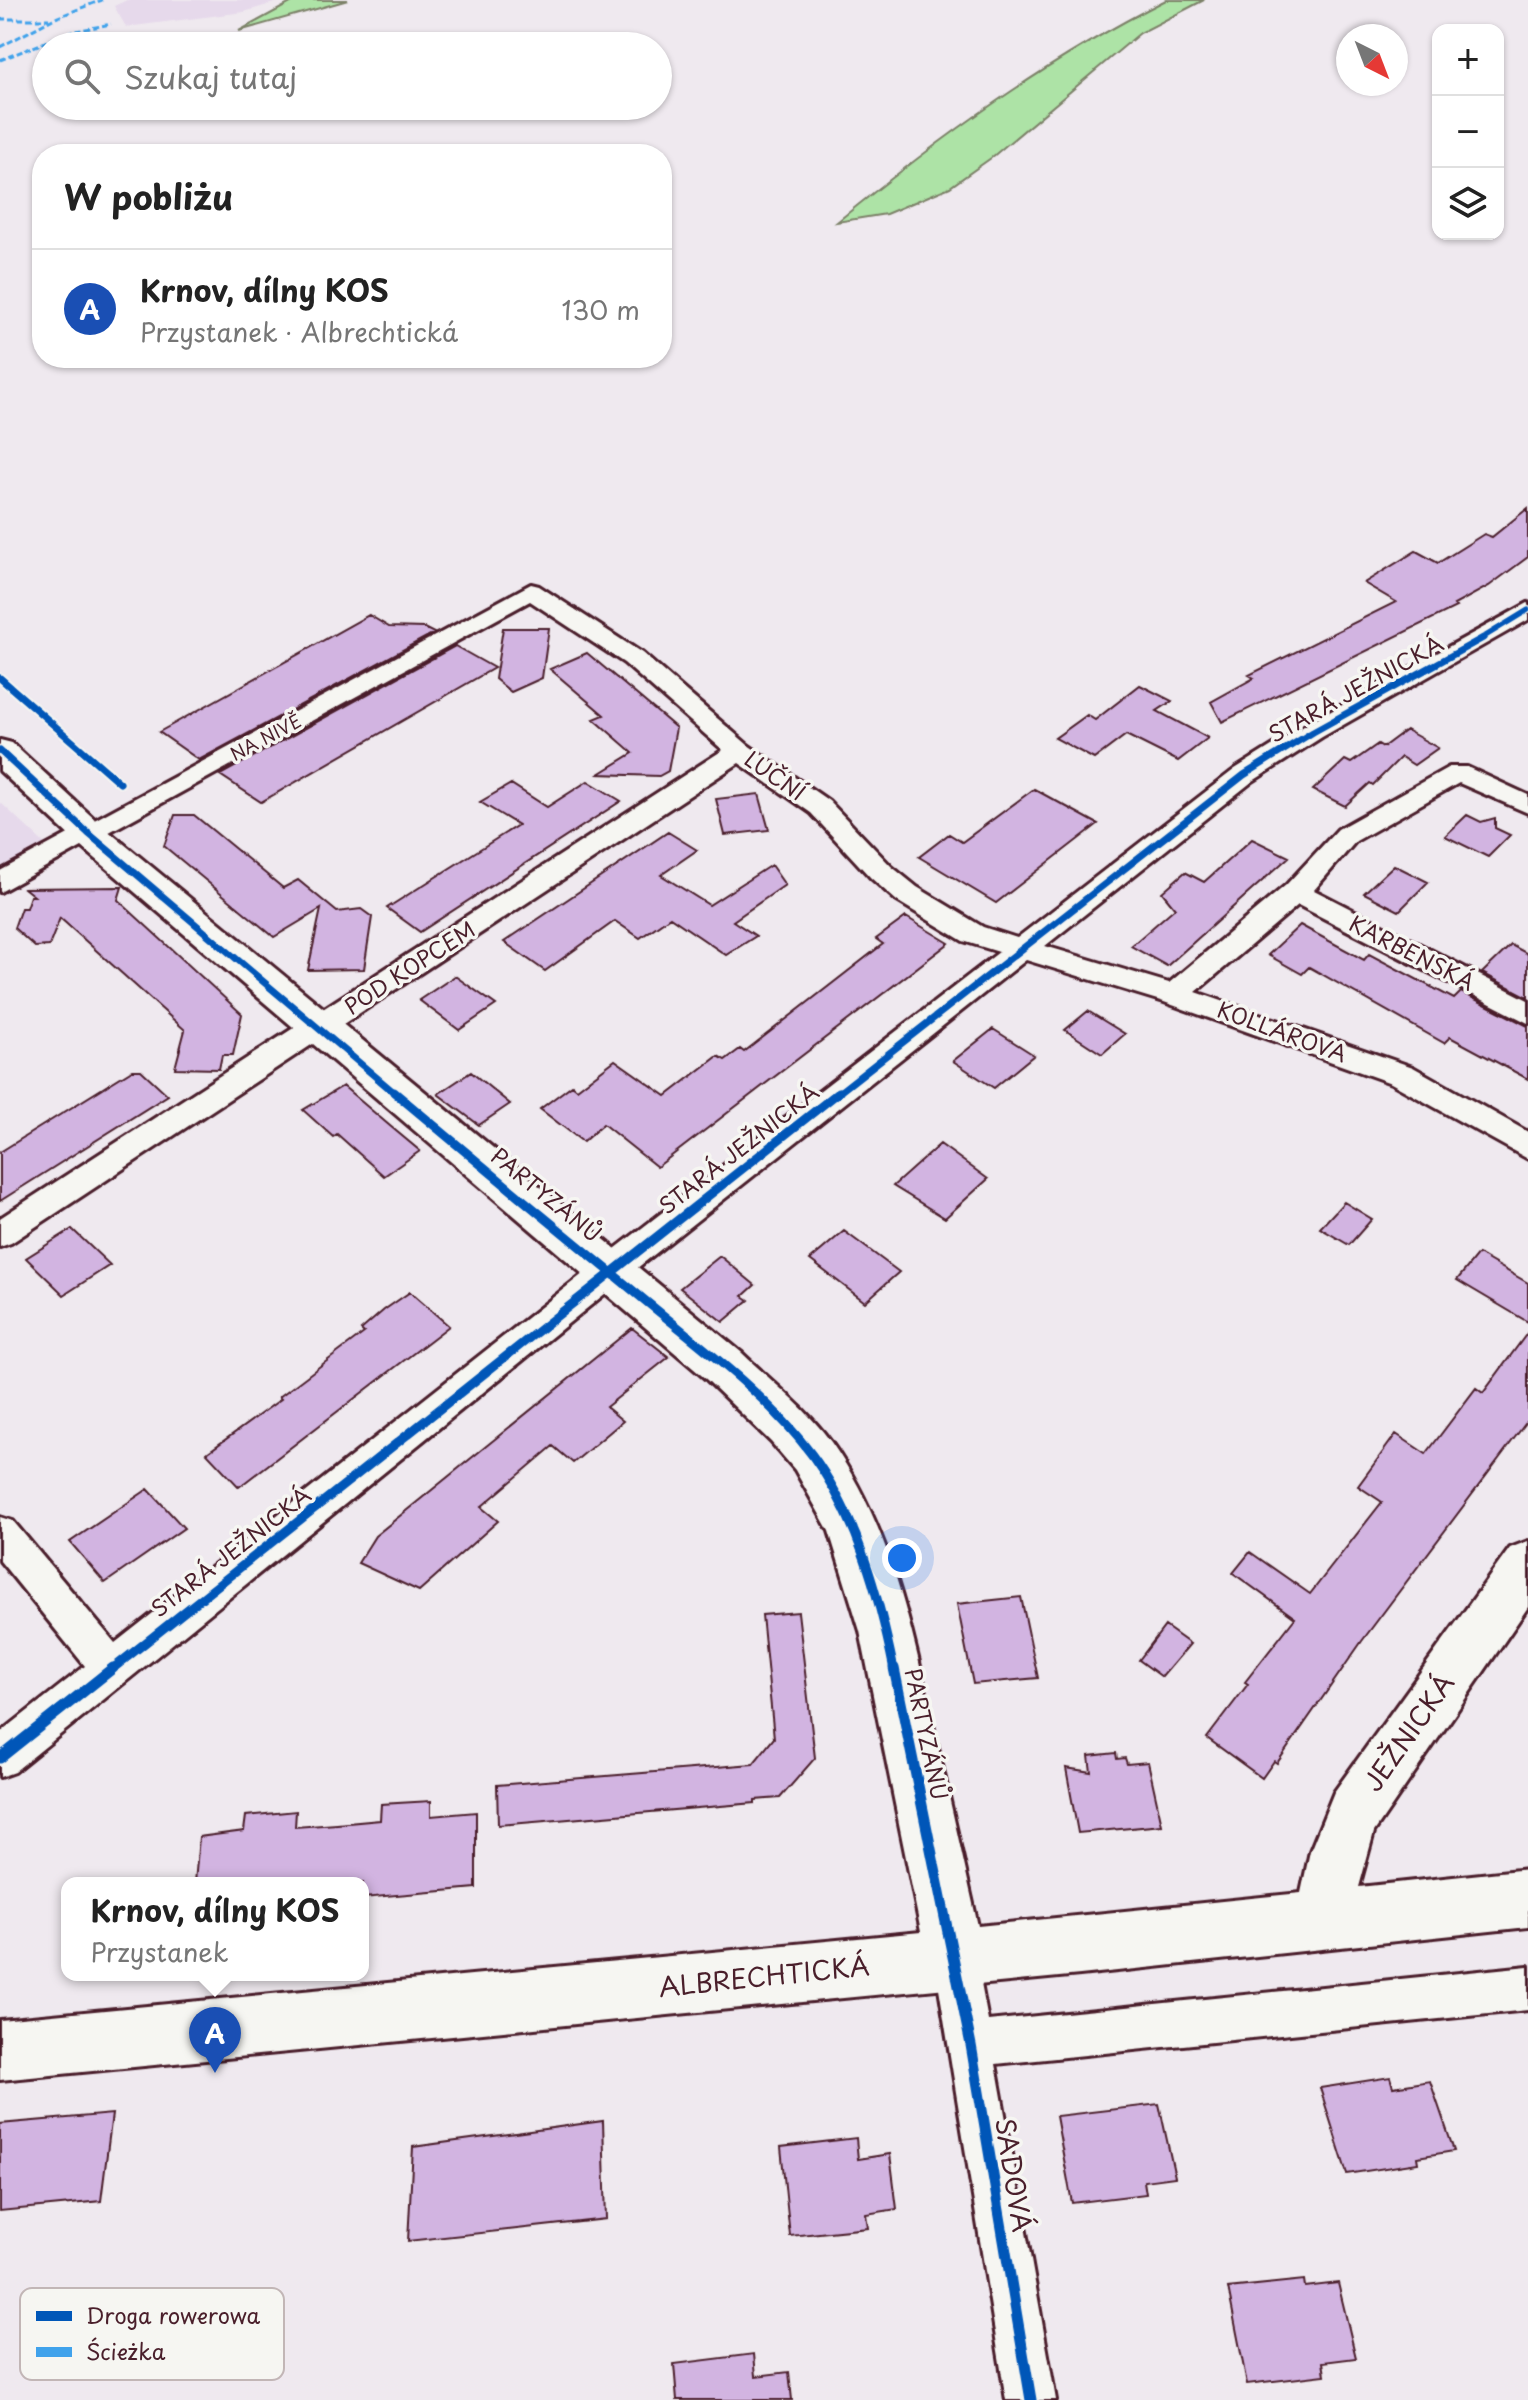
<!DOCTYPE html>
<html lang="pl">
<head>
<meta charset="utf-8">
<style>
  :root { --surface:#fff; --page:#f2f2f2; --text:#222; --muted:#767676; --line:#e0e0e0; --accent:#0f766e }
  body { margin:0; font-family:"Playpen Sans",sans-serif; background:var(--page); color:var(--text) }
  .controls { position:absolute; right:24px; top:24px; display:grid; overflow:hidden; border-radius:16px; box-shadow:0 2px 6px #0004 }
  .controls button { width:72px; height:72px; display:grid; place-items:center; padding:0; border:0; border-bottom:2px solid var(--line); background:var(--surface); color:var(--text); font:40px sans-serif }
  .compass { position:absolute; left:1336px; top:24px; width:72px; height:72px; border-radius:50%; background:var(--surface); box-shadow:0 2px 6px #0004; rotate:138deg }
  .you { position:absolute; left:902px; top:1558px; width:28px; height:28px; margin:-20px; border:6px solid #fff; border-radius:50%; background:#1a73e8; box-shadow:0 0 0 12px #1a73e833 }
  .badge { display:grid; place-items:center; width:52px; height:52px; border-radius:50%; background:var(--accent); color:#fff; font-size:26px; font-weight:700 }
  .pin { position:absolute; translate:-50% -66px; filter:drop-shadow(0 2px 4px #0008) }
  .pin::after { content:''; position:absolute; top:42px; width:28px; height:24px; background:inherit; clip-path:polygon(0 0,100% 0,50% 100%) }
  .popup { position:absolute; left:61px; top:1877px; width:308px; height:104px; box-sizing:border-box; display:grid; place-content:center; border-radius:16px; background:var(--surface); filter:drop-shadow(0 2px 6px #0005); font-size:26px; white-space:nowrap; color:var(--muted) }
  .popup b { font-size:30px; color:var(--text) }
  .popup::after { content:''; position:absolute; left:50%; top:100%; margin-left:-16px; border:16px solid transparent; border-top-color:var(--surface) }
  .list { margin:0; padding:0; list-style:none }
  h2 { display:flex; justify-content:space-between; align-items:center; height:104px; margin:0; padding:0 32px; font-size:34px }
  h2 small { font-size:26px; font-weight:400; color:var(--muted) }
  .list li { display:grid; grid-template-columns:52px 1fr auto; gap:24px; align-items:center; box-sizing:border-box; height:120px; padding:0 32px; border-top:2px solid var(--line) }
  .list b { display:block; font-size:30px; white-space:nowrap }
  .list p { margin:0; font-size:26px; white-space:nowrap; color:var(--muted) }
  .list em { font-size:26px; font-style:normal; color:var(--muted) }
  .icon { flex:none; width:44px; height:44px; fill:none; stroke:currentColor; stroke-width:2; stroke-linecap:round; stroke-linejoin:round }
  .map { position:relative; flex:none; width:1528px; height:2400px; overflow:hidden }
  .search { position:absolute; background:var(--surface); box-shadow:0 2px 6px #0004; left:32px; top:32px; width:640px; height:88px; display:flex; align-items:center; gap:20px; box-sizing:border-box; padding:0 28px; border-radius:44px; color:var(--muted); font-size:30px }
  .panel { position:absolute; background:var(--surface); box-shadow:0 2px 6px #0004; left:32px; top:144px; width:640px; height:224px; border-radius:32px }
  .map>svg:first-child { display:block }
</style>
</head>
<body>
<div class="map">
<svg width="1528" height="2400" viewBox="0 0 1528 2400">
  <rect width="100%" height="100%" fill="#efe9ef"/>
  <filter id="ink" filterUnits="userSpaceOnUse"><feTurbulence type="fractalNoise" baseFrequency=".0125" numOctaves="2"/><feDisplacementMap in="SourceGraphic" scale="16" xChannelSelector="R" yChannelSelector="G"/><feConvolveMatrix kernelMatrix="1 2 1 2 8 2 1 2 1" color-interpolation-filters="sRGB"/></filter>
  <g filter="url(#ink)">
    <path fill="#e6d9eb" d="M127,0H284L244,12L126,27L114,6Z
      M0,802L48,847L0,873Z"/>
    <path fill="#ade3a6" stroke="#7c8168" stroke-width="2" d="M296,0H348L239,31Z
      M1166,0H1204L1140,33L991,158L950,187L886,214L837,222C940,138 1047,60 1166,0Z"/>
    <path fill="#d2b4e1" stroke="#4a1f2b" stroke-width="2" d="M1528,508V557L1489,586L1454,605L1456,607L1222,722L1211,702L1254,678L1249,675L1396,602L1364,583L1416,551L1438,563L1484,534L1492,537Z
      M369,615L389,627L424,628L434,633L199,760L159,732Z
      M503,628H549L542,678L511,692L495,679Z
      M455,646L494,668L261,802L220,775Z
      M587,653L676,728L668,771L659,776L599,774L633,753L594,719L604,715L550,669Z
      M1140,685L1172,701L1157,711L1208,738L1178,761L1126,735L1094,759L1055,738L1087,715L1095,720Z
      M1406,730L1438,748L1414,765L1401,757L1373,785L1370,783L1345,806L1313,790L1345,760L1351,763L1378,744L1383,747Z
      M588,781L621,801L420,932L387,908L518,825L480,802L511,784L547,807Z
      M1034,789L1098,824L996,903L919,857L949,834L962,842Z
      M759,794L769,830L725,835L716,799Z
      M175,815H194L283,888L298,880L337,912L361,909L372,917L364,969L308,970L321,909L274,937L164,846Z
      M1467,815L1481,822L1495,818V828L1510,835L1488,857L1445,836Z
      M668,832L697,850L661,875L709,905L771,865L785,885L733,921L756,936L726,955L670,917L640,938L615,921L545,971L504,942Z
      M1252,839L1289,857L1167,966L1131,946L1175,908L1162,892L1185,872L1204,882Z
      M1394,865L1428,882L1399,911L1364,893Z
      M122,887L118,900L242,1014L233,1055H222L219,1069L175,1068L185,1030L60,918L49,946L35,947L14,928L21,908H26L30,896H34L24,888Z
      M906,917L949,943L657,1167L603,1124L583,1142L540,1109L572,1085L577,1089L615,1060L666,1096L718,1056L725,1060L740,1049L744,1052L883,944L876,939Z
      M1300,925L1364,960L1369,954L1454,999L1461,992L1528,1026V1079L1450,1037L1444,1043L1309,967L1302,974L1268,955Z
      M1511,945L1528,954V997L1482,973Z
      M455,976L496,1005L459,1030L419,1000Z
      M1088,1011L1125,1034L1102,1054L1065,1030Z
      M993,1029L1034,1055L994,1088L953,1061Z
      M132,1070H141L168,1095L0,1201V1152Z
      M471,1072L510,1104L479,1125L438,1094Z
      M343,1086L390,1126L420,1151L384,1176L337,1134L333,1137L303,1110Z
      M940,1144L988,1179L945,1218L893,1186Z
      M1344,1202L1372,1219L1349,1245L1320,1228Z
      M72,1229L110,1265L64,1295L26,1258Z
      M844,1231L899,1272L865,1302L810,1260Z
      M1478,1254L1528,1283V1322L1457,1280Z
      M720,1256L755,1285L743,1296L749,1300L723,1322L680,1288Z
      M410,1292L449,1326L239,1487L207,1453L281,1399L279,1397L364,1333L361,1330L384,1310Z
      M632,1328L669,1357L606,1407L623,1421L573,1463L553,1446L481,1507L498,1521L419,1591L358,1563L375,1536Z
      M1528,1332V1420L1362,1641L1277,1763L1274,1761L1262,1778L1207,1738L1248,1684L1245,1682L1295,1618L1233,1573L1250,1552L1310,1594L1382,1502L1358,1486L1396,1434L1426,1454L1476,1388L1483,1393Z
      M148,1489L184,1528L105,1583L70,1542Z
      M1021,1597L1038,1678L973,1684L957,1604Z
      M798,1612L815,1758L780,1798L755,1800V1803L498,1825L497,1785L753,1764L774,1738L762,1615Z
      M1165,1626L1190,1644L1162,1677L1139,1660Z
      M1116,1753L1117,1759L1125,1758L1127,1764L1148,1762L1162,1825L1078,1833L1066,1768L1091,1772L1089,1756Z
      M431,1801V1816L476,1812V1888L363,1898V1883H195L199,1837L244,1831L246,1816L296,1811L295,1827L337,1824L380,1820L381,1804Z
      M1390,2077L1393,2087L1430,2081L1454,2151L1417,2157L1418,2163L1347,2174L1320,2088Z
      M1159,2104L1175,2177L1144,2181L1146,2194L1072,2203L1056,2116Z
      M112,2114L101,2201L0,2211V2124Z
      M603,2121L606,2219L408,2241L413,2147Z
      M856,2138L858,2159L890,2154L897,2209L866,2214L868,2228L790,2236L781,2147Z
      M1304,2280L1305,2287L1338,2283L1356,2358L1323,2362L1325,2375L1247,2384L1228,2288Z
      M754,2354L756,2376L789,2372L792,2400H677L674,2364Z"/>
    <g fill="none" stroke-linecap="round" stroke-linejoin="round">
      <defs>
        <path id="street" d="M531,584L539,586L642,653L748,745L829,801L891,866L917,887L983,927L1017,938L1235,769L1304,726L1528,603V620L1322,737L1253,781L1045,946L1169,983L1286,885L1338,829L1449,767H1467L1528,795V813L1459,783L1356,841L1314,890L1528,1000V1023L1298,905L1196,992L1413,1067L1528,1132V1159L1391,1083L1164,1002L1026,960L622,1280L14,1772L0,1777V1733L85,1666L0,1561V1517L13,1521L115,1643L598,1262L999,952L963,941L897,901L871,878L811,813L739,763L11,1243L0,1247V1218L723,750L624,663L530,601L0,892V871Z
          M955,1936L970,1942L976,1957L988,2021L1528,1966V2010L996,2064L1056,2400H1006L934,1957L940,1942Z"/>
        <path id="secondary" d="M0,740L12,743L101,825L741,1352C771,1381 806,1408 831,1442C890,1525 912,1628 933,1725C948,1792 963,1859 978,1926L1301,1893L1310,1851L1334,1792L1510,1548L1528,1541V1607L1374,1832L1359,1887L1528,1869V1927L1080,1975L0,2080V2020L921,1932L860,1631L829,1531L795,1470L771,1442L707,1380L75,841L0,771Z"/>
      </defs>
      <use href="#street" stroke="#4a1f2b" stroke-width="6"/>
      <use href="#secondary" stroke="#4a1f2b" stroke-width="6"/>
      <use href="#street" fill="#f6f6f2" fill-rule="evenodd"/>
      <use href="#secondary" fill="#f6f6f2" fill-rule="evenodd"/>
      <path stroke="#40a2eb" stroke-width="3" stroke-dasharray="6 3" stroke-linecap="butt" d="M0,19H49
        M0,47L53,19L102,0
        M0,60L71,32L111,24"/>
      <defs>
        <path id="cycleway-far3" d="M1479,640L1528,610"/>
        <path id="cycleway-far2" d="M0,678L120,783
          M0,751L88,833L396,1094
          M837,1094L1244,775L1313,732L1483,638"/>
        <path id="cycleway-far1" d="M394,1092C476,1161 559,1230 642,1298C700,1346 767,1394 812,1455C857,1516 879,1596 894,1670
          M111,1670L839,1092"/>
        <path id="cycleway" d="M894,1668L971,2045L1031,2400
          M0,1758L113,1668"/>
      </defs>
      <use href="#cycleway-far3" stroke="#f6f6f2" stroke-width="8"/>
      <use href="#cycleway-far2" stroke="#f6f6f2" stroke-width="11"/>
      <use href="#cycleway-far1" stroke="#f6f6f2" stroke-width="14"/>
      <use href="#cycleway" stroke="#f6f6f2" stroke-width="16"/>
      <use href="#cycleway-far3" stroke="#0057b8" stroke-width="5"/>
      <use href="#cycleway-far2" stroke="#0057b8" stroke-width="7"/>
      <use href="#cycleway-far1" stroke="#0057b8" stroke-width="9"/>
      <use href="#cycleway" stroke="#0057b8" stroke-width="11"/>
    </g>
  </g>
  <g text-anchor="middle" stroke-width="7" stroke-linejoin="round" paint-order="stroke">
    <g font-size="18" fill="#4a1f2b" stroke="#f6f6f2">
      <text transform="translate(266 738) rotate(-28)" y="6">NA NIVĚ</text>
    </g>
    <g font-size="22" fill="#4a1f2b" stroke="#f6f6f2">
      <text transform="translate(1356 689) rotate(-29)" y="8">STARÁ JEŽNICKÁ</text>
      <text transform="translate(775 776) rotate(35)" y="8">LUČNÍ</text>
      <text transform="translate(1412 953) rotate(27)" y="8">KARBENSKÁ</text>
      <text transform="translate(410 968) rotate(-33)" y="8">POD KOPCEM</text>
      <text transform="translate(1282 1032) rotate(20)" y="8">KOLLÁROVA</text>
      <text transform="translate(739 1149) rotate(-38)" y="8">STARÁ JEŽNICKÁ</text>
      <text transform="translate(546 1195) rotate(39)" y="8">PARTYZÁNŮ</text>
      <text transform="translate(231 1552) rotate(-38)" y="8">STARÁ JEŽNICKÁ</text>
      <text transform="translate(926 1734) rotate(78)" y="8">PARTYZÁNŮ</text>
    </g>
    <g font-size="26" fill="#4a1f2b" stroke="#f6f6f2">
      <text transform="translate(1409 1733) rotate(-55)" y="9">JEŽNICKÁ</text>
      <text transform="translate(764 1977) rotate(-6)" y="9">ALBRECHTICKÁ</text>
      <text transform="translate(1013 2175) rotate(81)" y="9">SADOVÁ</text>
    </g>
  </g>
  <rect x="20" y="2288" width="264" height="92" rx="12" fill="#f6f6f2" stroke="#c2b6b6" stroke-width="2"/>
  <rect x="36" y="2311" width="36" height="10" fill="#0057b8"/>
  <rect x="36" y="2347" width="36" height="10" fill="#40a2eb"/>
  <g font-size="22" fill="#4a1f2b">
    <text x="86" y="2324">Droga rowerowa</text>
    <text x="86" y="2360">Ścieżka</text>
  </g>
</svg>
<div class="controls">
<button>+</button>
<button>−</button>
<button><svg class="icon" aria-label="layers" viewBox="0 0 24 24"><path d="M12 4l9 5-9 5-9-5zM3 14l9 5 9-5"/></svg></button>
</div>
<svg class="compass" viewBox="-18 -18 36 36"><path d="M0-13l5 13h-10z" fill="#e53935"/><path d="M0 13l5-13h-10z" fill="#767676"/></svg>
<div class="you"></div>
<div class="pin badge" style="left:215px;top:2073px;background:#1a4fb4">A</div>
<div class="popup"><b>Krnov, dílny KOS</b>Przystanek</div>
<div class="search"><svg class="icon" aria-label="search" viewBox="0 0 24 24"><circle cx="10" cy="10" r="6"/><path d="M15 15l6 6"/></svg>Szukaj tutaj</div>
<section class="panel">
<h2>W pobliżu<small></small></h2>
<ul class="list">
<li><span class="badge" style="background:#1a4fb4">A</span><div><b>Krnov, dílny KOS</b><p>Przystanek · Albrechtická</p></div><em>130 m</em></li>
</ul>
</section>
</div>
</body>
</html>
